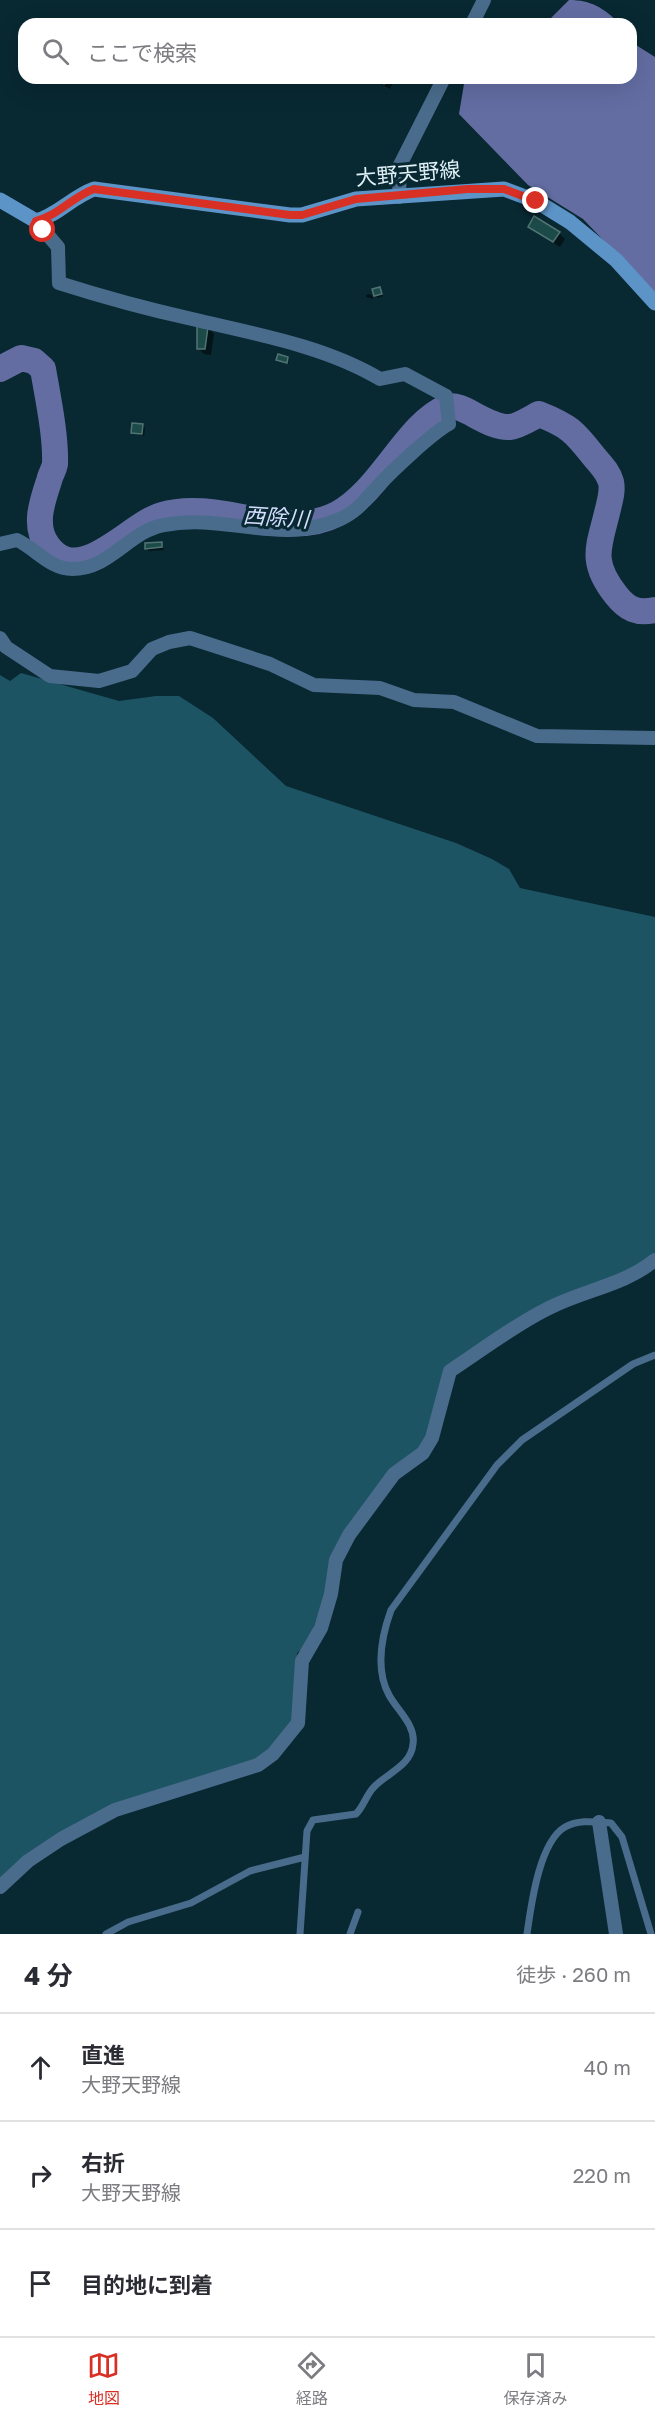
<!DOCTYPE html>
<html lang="ja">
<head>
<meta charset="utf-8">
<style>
  :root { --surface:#fff; --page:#f7f7f7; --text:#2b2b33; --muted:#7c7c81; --line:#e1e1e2; --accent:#d93025 }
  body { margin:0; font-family:"Golos Text","Noto Sans JP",sans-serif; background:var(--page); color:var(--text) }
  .stop { position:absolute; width:18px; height:18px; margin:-14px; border:4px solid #d93025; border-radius:50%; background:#fff }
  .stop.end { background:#d93025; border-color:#fff; box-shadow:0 2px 6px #0008 }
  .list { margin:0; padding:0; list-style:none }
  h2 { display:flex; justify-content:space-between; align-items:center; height:78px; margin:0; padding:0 24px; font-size:26px }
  h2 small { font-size:20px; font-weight:400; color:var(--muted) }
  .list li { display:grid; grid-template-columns:39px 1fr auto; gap:18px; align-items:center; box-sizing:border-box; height:108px; padding:0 24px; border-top:2px solid var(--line) }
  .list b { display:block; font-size:22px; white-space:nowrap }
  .list p { margin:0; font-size:20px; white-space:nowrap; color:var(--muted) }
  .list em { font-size:20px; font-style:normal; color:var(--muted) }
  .icon { flex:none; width:33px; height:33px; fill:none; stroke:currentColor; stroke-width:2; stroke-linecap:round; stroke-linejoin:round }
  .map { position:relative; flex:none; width:655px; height:1934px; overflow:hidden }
  .search { position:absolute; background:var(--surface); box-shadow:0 6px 24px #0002; left:18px; right:18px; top:18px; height:66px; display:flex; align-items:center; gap:15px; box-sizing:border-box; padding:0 21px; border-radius:18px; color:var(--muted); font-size:22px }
  .sheet { height:402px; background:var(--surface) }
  nav { display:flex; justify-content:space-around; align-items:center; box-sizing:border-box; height:84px; border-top:2px solid var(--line); background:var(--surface); font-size:16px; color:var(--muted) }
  nav a { display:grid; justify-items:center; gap:3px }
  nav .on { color:var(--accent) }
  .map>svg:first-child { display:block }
</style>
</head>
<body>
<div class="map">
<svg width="655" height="1934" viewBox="0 0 655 1934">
  <rect width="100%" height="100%" fill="#082832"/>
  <path fill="#1d5464" d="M21,673L119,701L156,696H179L213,718L286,786L456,843L492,859L509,869L520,888L655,917V1260L564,1295L450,1371L430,1436L351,1531L307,1644L297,1653L295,1717L258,1765L114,1808L0,1880V675L10,681Z"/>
  <path fill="#636da2" d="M569,0C591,0 604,8 620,24H542L549,20Z
    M631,35L636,45L655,57V294L583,219L528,185L459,114L465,78H631Z"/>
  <path fill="#0007" d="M369,78H395L390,89Z
    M530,227L559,233L565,239L560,247Z
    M379,289L383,296L378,298L375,295Z
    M370,294L373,297V299L366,297V295Z
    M208,328L214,334L211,355L204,354L198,348Z
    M287,358L289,364L278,360Z
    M143,426L145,428L144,436L132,432Z
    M161,544L164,550L149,551L146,548Z"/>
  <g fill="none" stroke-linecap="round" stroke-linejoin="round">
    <path stroke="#636da2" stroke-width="26" d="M0,369L21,358L34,361L43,369C48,398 56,436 55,464C54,470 50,475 49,481C42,502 33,527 48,546C80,589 129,524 162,515C219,498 283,542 337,514C381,491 407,423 447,407C461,401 488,429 510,427C519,426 531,418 539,414C572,427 575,433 596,459C602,466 608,472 611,482C613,491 610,500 608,509C599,547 589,561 616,595C627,609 637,614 655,610"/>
  </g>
  <path fill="#1b4a49" stroke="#517473" stroke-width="1.5" d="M372,78H386L384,84Z
    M534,216L560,232L553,242L528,227Z
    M380,287L382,294L374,296L372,289Z
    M197,326L208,327L205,349H197Z
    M278,354L288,357L287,363L276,360Z
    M132,423L143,424L142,434L131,433Z
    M162,542V547L145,549V543Z"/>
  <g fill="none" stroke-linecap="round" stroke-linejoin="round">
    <path stroke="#4a6c8c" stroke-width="7" d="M106,1934L128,1922L191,1903L250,1871L305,1857
      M300,1934L307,1831L313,1820L356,1814C364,1806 366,1795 374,1787C387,1773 411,1766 413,1744C416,1725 397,1710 389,1695C375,1669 382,1635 391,1610L497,1465L522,1440L633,1364L655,1355
      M350,1934L358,1912
      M527,1934C531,1906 539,1842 565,1827C579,1819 596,1822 611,1823L622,1837L651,1934"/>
    <path stroke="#4a6c8c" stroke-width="14" d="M472,24L484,0
      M399,197L400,165L444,78
      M0,544L17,540C36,549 50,569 72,569C111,569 129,531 164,525C227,513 277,546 340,519C357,512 365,500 377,487C392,471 431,434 449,424L446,396L405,374L380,379C325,346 255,334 192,319C147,309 103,297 59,283L58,247L36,221
      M0,638L6,647L50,676L99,681L132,671L152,649L169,642L190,638L270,664L314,685L380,688L414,700L454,702L537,736L655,738
      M599,1822L616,1934
      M0,1887L28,1861L61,1839L115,1810L258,1765L273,1754L298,1723L302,1661L321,1628L331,1594L336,1560L349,1535L394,1474L423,1453L432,1438L450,1371C482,1350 513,1326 547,1309C583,1290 623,1286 655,1260"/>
    <path stroke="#5c94c8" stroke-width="15" d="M0,200L36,221C58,215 72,197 94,189L290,215H302L356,199L504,189L536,201L570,222L616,260L655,303"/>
  </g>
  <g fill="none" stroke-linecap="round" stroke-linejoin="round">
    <path stroke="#d93025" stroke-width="8" d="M43,230L36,221C59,215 72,197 94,189L290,215H302L356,199L468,189H504L536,201"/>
  </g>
  <g text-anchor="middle" stroke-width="6" stroke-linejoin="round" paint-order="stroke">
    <g font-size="21" fill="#e0f1f7" stroke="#082832">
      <text transform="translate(408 174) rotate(-5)" y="7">大野天野線</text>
    </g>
    <g font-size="22" font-style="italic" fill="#d6deff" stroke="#082832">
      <text transform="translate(276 517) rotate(4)" y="8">西除川</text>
    </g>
  </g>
</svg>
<div class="stop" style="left:43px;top:230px"></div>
<div class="stop end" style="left:536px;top:201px"></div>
<div class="search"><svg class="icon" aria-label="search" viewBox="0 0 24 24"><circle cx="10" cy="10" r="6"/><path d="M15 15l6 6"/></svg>ここで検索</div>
</div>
<section class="sheet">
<h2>4 分<small>徒歩 · 260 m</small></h2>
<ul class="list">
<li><svg class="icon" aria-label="ahead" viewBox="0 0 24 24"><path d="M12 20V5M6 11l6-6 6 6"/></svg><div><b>直進</b><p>大野天野線</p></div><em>40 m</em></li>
<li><svg class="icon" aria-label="right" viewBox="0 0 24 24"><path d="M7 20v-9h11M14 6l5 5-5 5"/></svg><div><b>右折</b><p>大野天野線</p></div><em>220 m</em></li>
<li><svg class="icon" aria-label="arrive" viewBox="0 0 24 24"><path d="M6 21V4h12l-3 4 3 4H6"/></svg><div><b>目的地に到着</b></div></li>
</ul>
</section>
<nav>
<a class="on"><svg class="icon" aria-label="map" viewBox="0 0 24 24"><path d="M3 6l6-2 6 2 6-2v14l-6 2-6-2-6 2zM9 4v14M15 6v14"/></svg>地図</a>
<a><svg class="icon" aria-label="directions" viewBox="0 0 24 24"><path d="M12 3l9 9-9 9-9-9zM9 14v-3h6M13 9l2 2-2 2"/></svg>経路</a>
<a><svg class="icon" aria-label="saved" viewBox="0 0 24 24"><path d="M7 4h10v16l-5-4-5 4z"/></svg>保存済み</a>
</nav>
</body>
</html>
